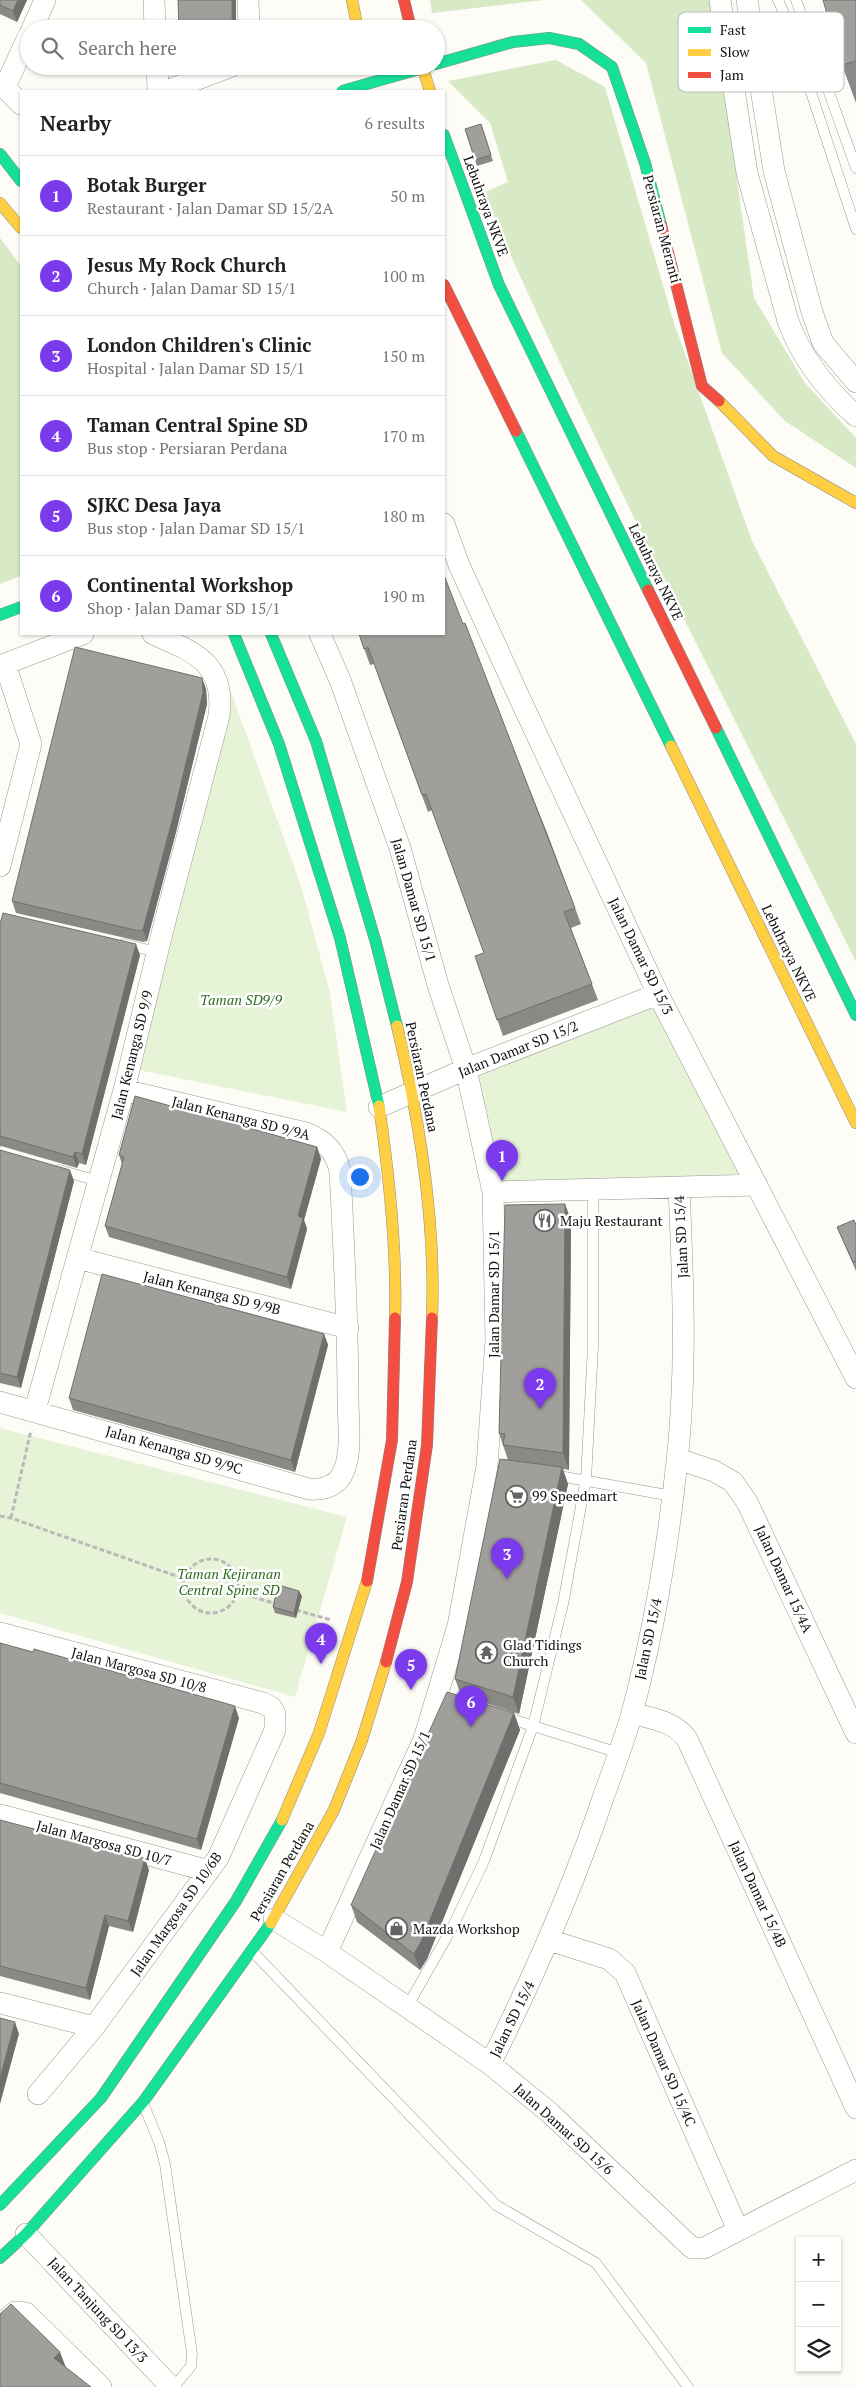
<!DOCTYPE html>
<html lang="en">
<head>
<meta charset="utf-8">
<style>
  :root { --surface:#fff; --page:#f6f6f6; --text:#222; --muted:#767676; --line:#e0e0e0; --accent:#7c3aed }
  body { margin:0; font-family:"PT Serif",serif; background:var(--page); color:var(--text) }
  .controls { position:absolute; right:15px; bottom:15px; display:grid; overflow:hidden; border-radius:0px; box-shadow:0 1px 4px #0004 }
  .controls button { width:45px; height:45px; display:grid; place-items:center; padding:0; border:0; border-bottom:1px solid var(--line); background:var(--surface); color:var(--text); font:25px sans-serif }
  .you { position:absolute; left:359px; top:1176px; width:18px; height:18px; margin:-12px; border:4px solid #fff; border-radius:50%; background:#1a73e8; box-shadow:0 0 0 8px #1a73e833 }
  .badge { display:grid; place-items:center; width:32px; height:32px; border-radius:50%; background:var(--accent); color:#fff; font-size:16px; font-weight:700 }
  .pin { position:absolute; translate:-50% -41px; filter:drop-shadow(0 1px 2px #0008) }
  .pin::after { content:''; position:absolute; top:26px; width:18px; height:15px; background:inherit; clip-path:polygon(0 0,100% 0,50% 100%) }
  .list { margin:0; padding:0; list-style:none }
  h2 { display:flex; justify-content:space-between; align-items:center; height:65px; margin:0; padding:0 20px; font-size:21px }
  h2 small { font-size:16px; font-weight:400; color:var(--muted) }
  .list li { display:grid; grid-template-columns:32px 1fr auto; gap:15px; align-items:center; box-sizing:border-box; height:80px; padding:0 20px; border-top:1px solid var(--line) }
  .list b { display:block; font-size:19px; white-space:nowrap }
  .list p { margin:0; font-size:16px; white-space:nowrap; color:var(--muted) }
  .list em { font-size:16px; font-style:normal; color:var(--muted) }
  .icon { flex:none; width:28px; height:28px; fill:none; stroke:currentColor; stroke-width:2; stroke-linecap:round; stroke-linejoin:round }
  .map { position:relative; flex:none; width:856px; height:2387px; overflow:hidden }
  .search { position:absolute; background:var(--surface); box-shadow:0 1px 4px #0004; left:20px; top:20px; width:425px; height:55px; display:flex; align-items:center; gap:12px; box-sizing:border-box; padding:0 18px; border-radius:28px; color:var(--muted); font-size:19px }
  .panel { position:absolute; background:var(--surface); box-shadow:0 1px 4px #0004; left:20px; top:90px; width:425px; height:545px; border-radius:0px }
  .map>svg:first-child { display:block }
</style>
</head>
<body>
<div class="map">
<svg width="856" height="2387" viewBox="0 0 856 2387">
  <rect width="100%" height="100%" fill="#fdfcf7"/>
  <path fill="#e7f3d7" d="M230,689L301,886L330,993L347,1112L134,1069Z
    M652,1001L747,1178L499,1186L473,1074Z
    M0,1428L347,1517L295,1697L0,1613Z"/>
  <path fill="#d8eac5" d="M430,0H544L432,13Z
    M581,0H711L754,298L805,383L856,438V468L785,421L722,353L646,63Z
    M556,60L605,87L674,323L752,541L856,744V962C729,707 597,454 483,193L508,182L490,123L448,81Z
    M0,238L21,266V576L0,584Z"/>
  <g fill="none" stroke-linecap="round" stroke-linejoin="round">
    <defs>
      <path id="lane" d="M778,0L788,22L856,229
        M796,0L856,168
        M124,944L157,952
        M59,1170L99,1181
        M553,1475L673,1496
        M505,1717L619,1753
        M252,1951L496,2205L596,2263L688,2387
        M407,2007L452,1928L484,1861L533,1726L563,1604L586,1479L593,1346V1191
        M143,2103L159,2142L165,2164L192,2354L191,2366L174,2387"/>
      <path id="street" d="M154,0L155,29
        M248,0L249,29
        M720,0L747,173L788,321C802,359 826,389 856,416
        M747,0L774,171L812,312L823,343L856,382
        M32,29L45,0
        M157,66L158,91
        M0,83L21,104
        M5,87L29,35
        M166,91L232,66
        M444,524L459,565L521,701L658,994L856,1378
        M320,634L340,680L400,848L438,985L466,1069L493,1192L496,1340L487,1466L458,1626L424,1739L327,1952
        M0,666L83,634
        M0,866L31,744L5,664
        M379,1107L466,1069L658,994
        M493,1192L757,1185
        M77,1258L348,1328
        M0,1402L309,1489C322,1490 335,1487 342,1475C353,1454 348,1422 348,1399C348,1323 344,1247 340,1171C335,1150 325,1141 306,1133L124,1090
        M35,1410L124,1090L164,925L219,716C226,663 194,652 153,634
        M678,1459L714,1471L733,1482L747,1502L856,1733
        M0,1633L263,1703L271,1707L275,1714V1730L218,1858L94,2027L38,2094
        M632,1713C653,1719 674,1721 687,1739L856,2108
        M0,1815L209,1871
        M274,1919L327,1952L490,2064L550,2113L692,2248H704L856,2170
        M549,1940L609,1959L625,1973L738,2230
        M0,2003L94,2027
        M490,2064C534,1976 573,1888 604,1795C614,1768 624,1741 632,1713C654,1631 668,1546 677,1461C687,1371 683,1279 679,1188
        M26,2234L171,2387
        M0,2325L15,2312L26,2313L101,2387"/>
      <path id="fast" d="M436,64L513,42L549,38L579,44L612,67L645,163L661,225
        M444,135L499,285L648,590
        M0,154L21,181
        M516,431L671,746
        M0,615L21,607
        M234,634L279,744L340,938L379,1106
        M271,634L316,741L376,943L397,1026
        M716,728L856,1015
        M0,2205L101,2098L236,1901L282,1820
        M0,2258L26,2234L143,2102L271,1923"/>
      <path id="slow" d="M352,0L358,29
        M422,66L430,91
        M0,203L21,228
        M719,401L773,456L856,503
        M671,746L856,1123
        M397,1026C420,1121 436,1220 432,1318
        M379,1106C389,1174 397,1249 395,1318
        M282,1820L319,1733L367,1581
        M271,1923L334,1810L362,1740L386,1662"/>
      <path id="jam" d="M404,0L411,29
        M661,225L702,386L719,401
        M444,285L516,431
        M648,590L716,728
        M367,1581L392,1440L395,1318
        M386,1662L407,1582L427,1445L432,1318"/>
    </defs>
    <use href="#lane" stroke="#979795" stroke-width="11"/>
    <use href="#street" stroke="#979795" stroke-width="22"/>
    <use href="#fast" stroke="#8e8d8b" stroke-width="12"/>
    <use href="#slow" stroke="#8e8d8b" stroke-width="12"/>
    <use href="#jam" stroke="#8e8d8b" stroke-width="12"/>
    <path stroke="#b9b9b8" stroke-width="3" stroke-dasharray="5 2.5" stroke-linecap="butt" d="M0,1516L11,1518L185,1579
      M11,1518L31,1430
      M184 1586a27 27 0 1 1 54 0a27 27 0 1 1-54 0Z
      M238,1592L276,1604
      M296,1610L331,1620"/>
    <use href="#lane" stroke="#fffffe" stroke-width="10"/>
    <use href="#street" stroke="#fffffe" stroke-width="21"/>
    <use href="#fast" stroke="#16e098" stroke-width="11"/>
    <use href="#slow" stroke="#ffcf43" stroke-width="11"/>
    <use href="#jam" stroke="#f24e42" stroke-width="11"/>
    <defs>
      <path id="fast-bridge" d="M342,91L430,66"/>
    </defs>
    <use href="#fast-bridge" stroke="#8e8d8b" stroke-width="12" stroke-linecap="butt"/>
    <use href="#fast-bridge" stroke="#16e098" stroke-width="11"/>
  </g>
  <path fill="#8a8986" d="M0,0H27L17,22L0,14Z
    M856,0V103L842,65Z
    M483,130L493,161L477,166L475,160Z
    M463,624L548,835L581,924L571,928L598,1000L503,1036L475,956L484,953L432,810L428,812L374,664L370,665L359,634Z
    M202,678L206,689L207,704L176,832L147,941L143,942L16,913L12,901Z
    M0,924L140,955L86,1165L79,1163L77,1168L1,1146L0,1147Z
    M317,1147L321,1159L304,1220L307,1229L291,1289L109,1237L105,1226L122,1164L119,1155Z
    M0,1150L74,1181L21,1388L0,1383Z
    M571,1220L569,1470L563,1469L568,1484L519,1714L461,1695L455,1679L508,1460L499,1433Z
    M856,1225V1271L837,1227Z
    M324,1334L328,1345L295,1472L73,1410L69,1398Z
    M302,1596L296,1618L275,1613L273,1607Z
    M0,1643L239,1718L201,1850L0,1793Z
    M514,1713L520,1730L427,1959L420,1970L357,1922L351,1905Z
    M0,1820L149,1870L133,1932L109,1926L90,2000L0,1976Z"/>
  <path fill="#716f6d" d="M18,0H27L17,22L13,11Z
    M232,0H236V29L232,18Z
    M202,678L206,689L207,704L176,832L147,941L143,930Z
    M136,944L140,955L86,1165L82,1154Z
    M317,1147L321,1159L304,1220L307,1229L291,1289L287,1277L298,1216Z
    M75,1152L79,1163L77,1168L73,1157Z
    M70,1170L74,1181L21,1388L17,1377Z
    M565,1204L571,1220L569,1470L563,1453Z
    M324,1334L328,1345L295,1472L291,1460Z
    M562,1467L568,1484L519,1714L513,1697Z
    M299,1591L302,1596L296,1618L294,1613Z
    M235,1706L239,1718L201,1850L197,1839Z
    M514,1713L520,1730L427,1959L420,1970L414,1954Z
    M145,1858L149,1870L133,1932L128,1921Z
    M105,1915L109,1926L90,2000L86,1988Z
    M15,2022L19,2034L0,2104V2078Z
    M60,2352L68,2373L54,2358Z"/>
  <path fill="#a19f9c" stroke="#716f6d" d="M0,0H18L13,11L0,5Z
    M178,0H232V18L235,25L240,29H179Z
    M823,0H856V61L842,65Z
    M481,124L491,155L475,160L465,129Z
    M444,575L463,624L465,623L575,908L564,912L592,984L497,1020L475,956L484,953L426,794L422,795L368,647L364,649L359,634H444Z
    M75,647L202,678L203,693L172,821L143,930L139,931L12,901Z
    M3,913L136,944L82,1154L75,1152L73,1157L0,1136V924Z
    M135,1096L317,1147L298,1216L303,1218L287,1277L105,1226L124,1157L119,1155Z
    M0,1150L70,1170L17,1377L0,1373Z
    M565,1204L563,1453L503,1445L505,1434L499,1433L505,1205Z
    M854,1220L856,1225V1261L853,1262L837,1227Z
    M102,1274L324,1334L291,1460L69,1398Z
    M500,1459L562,1467L513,1697L455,1679Z
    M278,1585L299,1591L294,1613L273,1607Z
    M0,1643L33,1652L34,1649L235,1706L197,1839L0,1783Z
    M447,1692L514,1713L421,1942L414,1954L351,1905Z
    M0,1820L145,1858L128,1921L105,1915L86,1988L0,1966Z
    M0,2018L15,2022L0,2078Z
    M11,2304L60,2352L54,2358L91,2387H0V2314Z"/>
  <defs>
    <symbol id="restaurant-ring" viewBox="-11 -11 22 22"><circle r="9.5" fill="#fff" stroke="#646362" stroke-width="1.5"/><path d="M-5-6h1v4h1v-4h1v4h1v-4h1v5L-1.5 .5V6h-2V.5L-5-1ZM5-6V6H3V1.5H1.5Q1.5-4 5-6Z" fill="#646362"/></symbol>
    <symbol id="supermarket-ring" viewBox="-11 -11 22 22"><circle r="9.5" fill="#fff" stroke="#646362" stroke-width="1.5"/><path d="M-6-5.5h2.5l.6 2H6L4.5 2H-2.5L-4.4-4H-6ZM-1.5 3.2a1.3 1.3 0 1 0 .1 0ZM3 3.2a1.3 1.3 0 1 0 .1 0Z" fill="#646362"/></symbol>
    <symbol id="temple-ring" viewBox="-11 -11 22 22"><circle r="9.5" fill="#fff" stroke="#646362" stroke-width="1.5"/><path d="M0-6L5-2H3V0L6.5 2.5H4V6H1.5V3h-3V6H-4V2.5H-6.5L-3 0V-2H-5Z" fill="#646362"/></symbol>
    <symbol id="shop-ring" viewBox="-11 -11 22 22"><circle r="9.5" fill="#fff" stroke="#646362" stroke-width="1.5"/><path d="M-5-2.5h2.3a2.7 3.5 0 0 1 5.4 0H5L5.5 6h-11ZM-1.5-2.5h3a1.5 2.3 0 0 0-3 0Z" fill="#646362"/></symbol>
  </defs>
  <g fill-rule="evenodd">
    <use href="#restaurant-ring" x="532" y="1208" width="25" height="25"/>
    <use href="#supermarket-ring" x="504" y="1484" width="25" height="25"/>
    <use href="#temple-ring" x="474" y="1640" width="25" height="25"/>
    <use href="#shop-ring" x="384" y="1916" width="25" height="25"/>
  </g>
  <g text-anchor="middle" stroke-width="5" stroke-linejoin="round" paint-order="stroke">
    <g font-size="14" fill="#111" stroke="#fff">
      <text transform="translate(486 206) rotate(70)" y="5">Lebuhraya NKVE</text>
      <text transform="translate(662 229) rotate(75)" y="5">Persiaran Meranti</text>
      <text transform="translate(656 572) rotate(64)" y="5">Lebuhraya NKVE</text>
      <text transform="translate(414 900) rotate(74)" y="5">Jalan Damar SD 15/1</text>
      <text transform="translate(789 953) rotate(64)" y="5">Lebuhraya NKVE</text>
      <text transform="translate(641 956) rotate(64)" y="5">Jalan Damar SD 15/3</text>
      <text transform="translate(518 1049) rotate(-22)" y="5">Jalan Damar SD 15/2</text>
      <text transform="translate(132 1055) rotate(-76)" y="5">Jalan Kenanga SD 9/9</text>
      <text transform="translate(422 1077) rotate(78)" y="5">Persiaran Perdana</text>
      <text transform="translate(241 1118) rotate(14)" y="5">Jalan Kenanga SD 9/9A</text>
      <text transform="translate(681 1237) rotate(-93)" y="5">Jalan SD 15/4</text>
      <text transform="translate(212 1293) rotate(14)" y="5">Jalan Kenanga SD 9/9B</text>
      <text transform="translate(494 1294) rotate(-90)" y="5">Jalan Damar SD 15/1</text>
      <text transform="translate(174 1450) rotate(16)" y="5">Jalan Kenanga SD 9/9C</text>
      <text transform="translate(404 1495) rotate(-82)" y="5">Persiaran Perdana</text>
      <text transform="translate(784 1579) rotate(65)" y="5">Jalan Damar 15/4A</text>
      <text transform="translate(648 1639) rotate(-78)" y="5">Jalan SD 15/4</text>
      <text transform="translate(139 1670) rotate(15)" y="5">Jalan Margosa SD 10/8</text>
      <text transform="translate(400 1790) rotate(-66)" y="5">Jalan Damar SD 15/1</text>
      <text transform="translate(104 1843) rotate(15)" y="5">Jalan Margosa SD 10/7</text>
      <text transform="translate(282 1871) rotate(-60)" y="5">Persiaran Perdana</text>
      <text transform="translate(758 1894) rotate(65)" y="5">Jalan Damar 15/4B</text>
      <text transform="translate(176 1914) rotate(-55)" y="5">Jalan Margosa SD 10/6B</text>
      <text transform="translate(512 2019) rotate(-64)" y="5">Jalan SD 15/4</text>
      <text transform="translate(664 2063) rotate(66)" y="5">Jalan Damar SD 15/4C</text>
      <text transform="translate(564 2129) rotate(42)" y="5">Jalan Damar SD 15/6</text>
      <text transform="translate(98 2310) rotate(47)" y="5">Jalan Tanjung SD 13/3</text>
    </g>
    <g font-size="14" font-style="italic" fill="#2f6b1f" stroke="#fff">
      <text x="241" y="1005">Taman SD9/9</text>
      <text x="229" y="1579">Taman Kejiranan<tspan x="229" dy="16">Central Spine SD</tspan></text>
    </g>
    <g font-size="14" fill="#111" stroke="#fff" text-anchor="start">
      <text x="560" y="1226">Maju Restaurant</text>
      <text x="532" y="1501">99 Speedmart</text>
      <text x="503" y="1650">Glad Tidings<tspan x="503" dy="16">Church</tspan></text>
      <text x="413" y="1934">Mazda Workshop</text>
    </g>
  </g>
  <rect x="678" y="12" width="166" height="80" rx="8" fill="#fff" stroke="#b8b8b8" stroke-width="1"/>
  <rect x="688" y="27" width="23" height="6" fill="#16e098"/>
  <rect x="688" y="49" width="23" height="7" fill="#ffcf43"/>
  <rect x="688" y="72" width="23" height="6" fill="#f24e42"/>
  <g font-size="14" fill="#111">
    <text x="720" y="35">Fast</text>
    <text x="720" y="57">Slow</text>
    <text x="720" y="80">Jam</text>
  </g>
</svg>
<div class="controls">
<button>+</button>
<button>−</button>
<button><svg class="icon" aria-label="layers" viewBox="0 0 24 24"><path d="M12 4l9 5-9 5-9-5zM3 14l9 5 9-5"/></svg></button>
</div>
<div class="you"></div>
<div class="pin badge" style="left:502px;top:1181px">1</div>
<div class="pin badge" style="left:540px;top:1409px">2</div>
<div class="pin badge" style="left:507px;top:1579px">3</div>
<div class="pin badge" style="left:321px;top:1664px">4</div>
<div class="pin badge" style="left:411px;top:1690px">5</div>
<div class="pin badge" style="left:471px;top:1727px">6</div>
<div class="search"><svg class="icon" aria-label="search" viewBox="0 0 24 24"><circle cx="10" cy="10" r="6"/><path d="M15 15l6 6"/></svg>Search here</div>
<section class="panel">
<h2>Nearby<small>6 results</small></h2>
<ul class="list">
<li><span class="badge">1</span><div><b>Botak Burger</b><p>Restaurant · Jalan Damar SD 15/2A</p></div><em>50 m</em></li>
<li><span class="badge">2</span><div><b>Jesus My Rock Church</b><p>Church · Jalan Damar SD 15/1</p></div><em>100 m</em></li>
<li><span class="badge">3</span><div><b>London Children's Clinic</b><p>Hospital · Jalan Damar SD 15/1</p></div><em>150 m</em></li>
<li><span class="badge">4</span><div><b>Taman Central Spine SD</b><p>Bus stop · Persiaran Perdana</p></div><em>170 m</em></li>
<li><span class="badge">5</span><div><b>SJKC Desa Jaya</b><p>Bus stop · Jalan Damar SD 15/1</p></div><em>180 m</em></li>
<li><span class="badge">6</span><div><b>Continental Workshop</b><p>Shop · Jalan Damar SD 15/1</p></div><em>190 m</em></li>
</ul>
</section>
</div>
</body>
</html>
